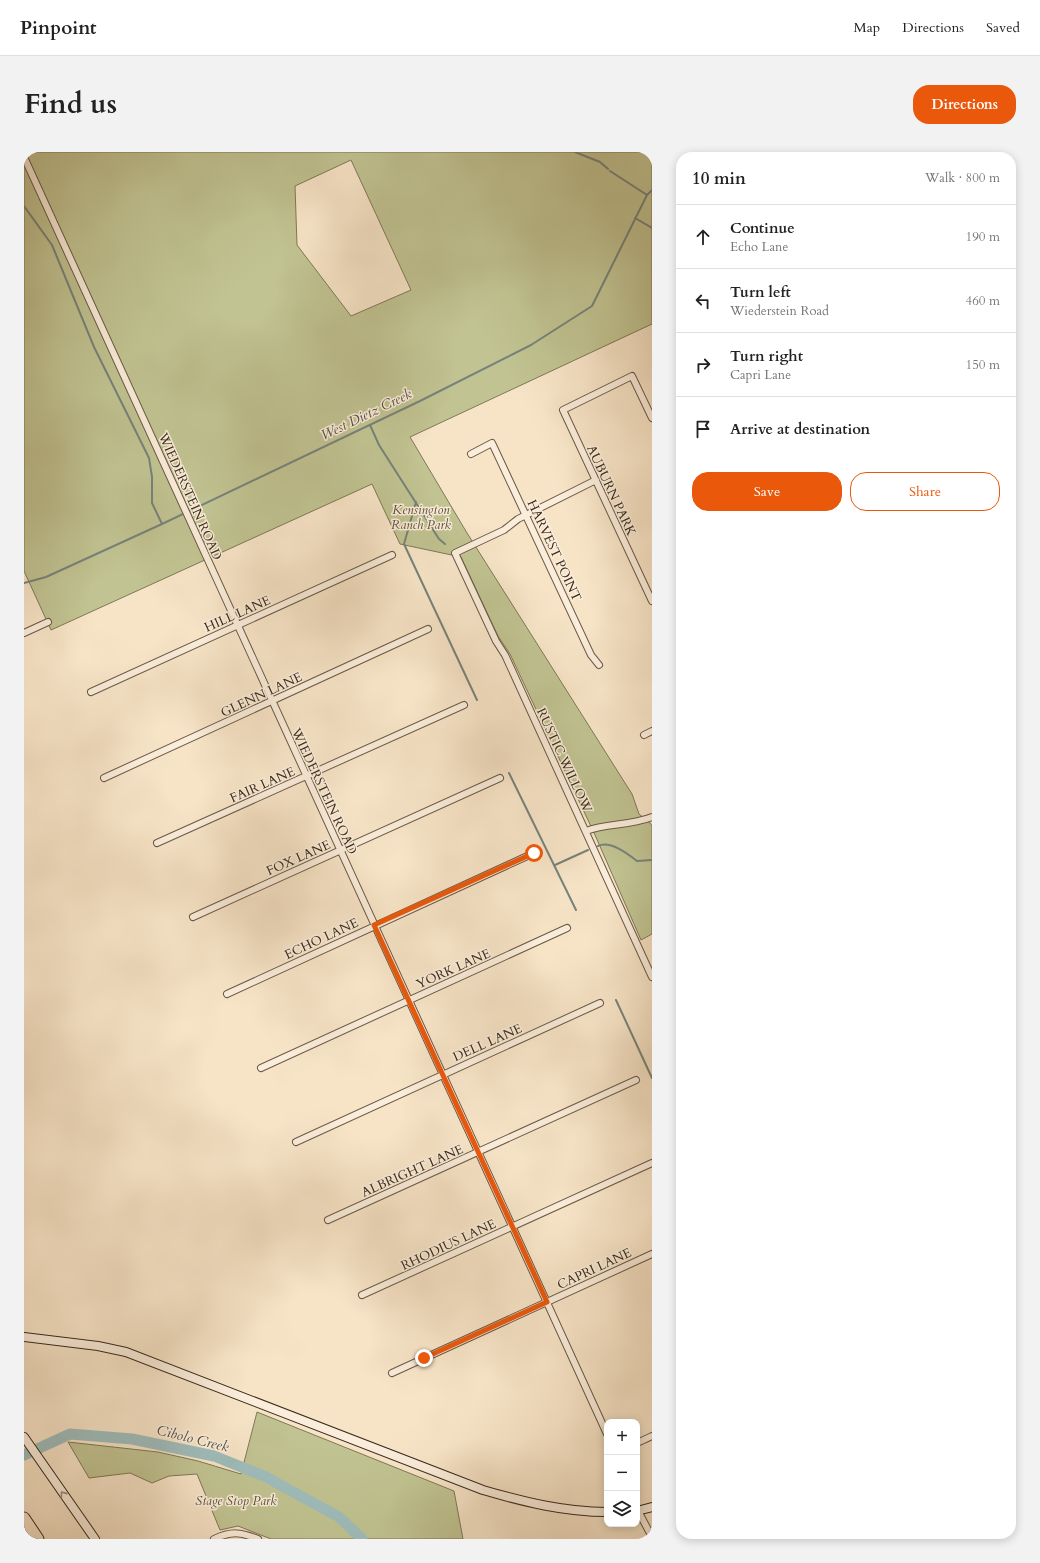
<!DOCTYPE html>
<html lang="en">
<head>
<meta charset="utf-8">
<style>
  :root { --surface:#fff; --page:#f2f2f2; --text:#222; --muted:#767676; --line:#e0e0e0; --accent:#ea580c }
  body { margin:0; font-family:Cardo,serif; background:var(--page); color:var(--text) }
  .controls { position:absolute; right:12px; bottom:12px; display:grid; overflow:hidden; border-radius:8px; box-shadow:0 2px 10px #0003 }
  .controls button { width:36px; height:36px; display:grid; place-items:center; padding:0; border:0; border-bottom:1px solid var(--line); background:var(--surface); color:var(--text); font:20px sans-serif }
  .stop { position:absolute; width:12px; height:12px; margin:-9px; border:3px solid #ea580c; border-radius:50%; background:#fff }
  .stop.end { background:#ea580c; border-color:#fff; box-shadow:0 1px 4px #0008 }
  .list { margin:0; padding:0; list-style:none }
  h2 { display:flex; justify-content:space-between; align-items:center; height:52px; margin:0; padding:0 16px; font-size:17px }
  h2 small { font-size:13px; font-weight:400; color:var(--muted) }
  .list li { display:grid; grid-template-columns:26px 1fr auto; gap:12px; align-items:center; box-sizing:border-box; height:64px; padding:0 16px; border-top:1px solid var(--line) }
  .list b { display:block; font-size:15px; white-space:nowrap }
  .list p { margin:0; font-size:13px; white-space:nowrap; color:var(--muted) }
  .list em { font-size:13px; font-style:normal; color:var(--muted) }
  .actions { display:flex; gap:8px; padding:12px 16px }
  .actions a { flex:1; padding:9px 0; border:1px solid var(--accent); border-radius:16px; text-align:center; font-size:14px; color:var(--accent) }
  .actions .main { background:var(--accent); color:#fff }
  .icon { flex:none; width:22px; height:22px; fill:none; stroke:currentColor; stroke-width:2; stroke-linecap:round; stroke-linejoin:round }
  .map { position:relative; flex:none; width:628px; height:1387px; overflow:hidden; border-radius:16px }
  header { display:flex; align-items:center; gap:24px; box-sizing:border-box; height:56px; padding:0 20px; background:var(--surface); border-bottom:1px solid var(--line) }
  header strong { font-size:19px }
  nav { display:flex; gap:22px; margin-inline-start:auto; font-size:14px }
  .intro { display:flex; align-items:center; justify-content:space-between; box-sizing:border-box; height:96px; padding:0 24px }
  h1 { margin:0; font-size:28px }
  .button { padding:10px 18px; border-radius:16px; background:var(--accent); color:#fff; font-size:14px; font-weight:700 }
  main { display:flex; gap:24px; padding:0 24px }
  aside { flex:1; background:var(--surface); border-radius:16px; box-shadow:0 2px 10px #0003 }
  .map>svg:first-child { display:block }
</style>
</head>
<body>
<header>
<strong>Pinpoint</strong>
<nav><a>Map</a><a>Directions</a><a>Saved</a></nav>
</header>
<div class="intro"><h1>Find us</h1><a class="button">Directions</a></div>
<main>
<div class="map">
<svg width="628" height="1387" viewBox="0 0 628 1387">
  <rect width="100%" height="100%" fill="#f7e4c7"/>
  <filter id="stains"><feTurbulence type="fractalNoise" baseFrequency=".005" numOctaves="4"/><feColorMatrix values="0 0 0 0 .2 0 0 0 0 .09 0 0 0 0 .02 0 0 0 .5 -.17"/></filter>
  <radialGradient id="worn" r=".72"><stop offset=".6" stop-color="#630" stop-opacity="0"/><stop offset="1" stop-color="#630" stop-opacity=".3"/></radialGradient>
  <path fill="#c1c392" stroke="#7e7856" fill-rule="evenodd" d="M0,0H628V172L386,285L443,381L608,642L615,662L626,671L628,674V782L617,788L571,683L486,502L474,484L437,405L376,392L348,332L27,478L0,419ZM327,8L387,138L327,164L273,93L271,34Z
    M233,1260L430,1339L439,1387H247L214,1374L196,1378L173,1322L145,1324L128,1331L106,1321L65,1326L44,1290L134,1300L174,1309L217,1322Z"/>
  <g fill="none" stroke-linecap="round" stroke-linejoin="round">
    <path stroke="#77837b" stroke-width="2" d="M551,0L576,10L584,17
      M586,19L623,43
      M0,54L28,93L70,195L125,306L128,325V351L138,372
      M611,66L628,76
      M346,273L355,293L415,387L421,392
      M392,350L380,392L453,548
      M0,431L22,425L138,372L396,249L507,193L568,154L623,43L628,38
      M485,621L552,758
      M574,694C586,688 604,702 613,709L628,708
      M531,713L564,698
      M592,848L628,926"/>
    <path stroke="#9fbdbc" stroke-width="11" d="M0,1303L46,1282L108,1287L190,1304L240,1324L315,1365L338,1387"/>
    <defs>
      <path id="street" d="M0,5L583,1282
        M628,266L608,224L539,258L628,449
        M447,302L468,291L567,503L575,513
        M572,328L494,367L480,378L431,401L472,489L481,503L628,825
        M0,481L24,470
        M67,540L368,403
        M620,583L628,579
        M80,626L404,477
        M562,679C583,671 606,674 628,665
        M133,691L440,553
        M169,765L476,626
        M203,842L510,701
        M237,916L543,776
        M272,990L576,851
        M304,1068L612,928
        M338,1143L628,1011
        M368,1221L628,1102
        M613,1291L628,1284
        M613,1357L628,1385
        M190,1387C207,1379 217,1380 234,1387"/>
      <path id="secondary" d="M0,1185L74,1194L102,1200L459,1338C500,1350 541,1360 583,1360
        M0,1285L71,1387
        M613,1359L628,1355"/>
      <path id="highway" d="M0,1366L14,1387"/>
    </defs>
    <use href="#street" stroke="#6a5a45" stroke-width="8"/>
    <use href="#secondary" stroke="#3b2c1a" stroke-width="10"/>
    <use href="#highway" stroke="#3b2c1a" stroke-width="13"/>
    <use href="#street" stroke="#faeddb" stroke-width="6"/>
    <use href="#secondary" stroke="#faeddb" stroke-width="8"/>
    <use href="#highway" stroke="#f7e4c7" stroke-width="11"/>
  </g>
  <defs><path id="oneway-chevron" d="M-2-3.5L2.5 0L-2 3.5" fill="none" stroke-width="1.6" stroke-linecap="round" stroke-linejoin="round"/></defs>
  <use stroke="#9a8c7a" href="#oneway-chevron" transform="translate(39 1342) rotate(-125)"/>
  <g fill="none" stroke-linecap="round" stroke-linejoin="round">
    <path stroke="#ea580c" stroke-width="5" d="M400,1206L523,1150L350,773L510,701"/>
  </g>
  <g text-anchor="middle" stroke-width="3" stroke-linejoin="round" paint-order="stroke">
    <g font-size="13" fill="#3b2c1a" stroke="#faeddb">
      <text transform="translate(588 338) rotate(65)" y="5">AUBURN PARK</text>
      <text transform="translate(167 344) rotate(66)" y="5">WIEDERSTEIN ROAD</text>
      <text transform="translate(531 398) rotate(65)" y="5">HARVEST POINT</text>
      <text transform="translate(213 461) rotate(-24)" y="5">HILL LANE</text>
      <text transform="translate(237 542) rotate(-25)" y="5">GLENN LANE</text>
      <text transform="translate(541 608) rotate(65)" y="5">RUSTIC WILLOW</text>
      <text transform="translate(238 632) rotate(-24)" y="5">FAIR LANE</text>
      <text transform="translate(301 639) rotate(65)" y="5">WIEDERSTEIN ROAD</text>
      <text transform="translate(274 705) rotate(-24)" y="5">FOX LANE</text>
      <text transform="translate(297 786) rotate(-25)" y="5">ECHO LANE</text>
      <text transform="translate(429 816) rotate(-24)" y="5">YORK LANE</text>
      <text transform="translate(463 890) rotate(-24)" y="5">DELL LANE</text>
      <text transform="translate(388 1018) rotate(-24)" y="5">ALBRIGHT LANE</text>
      <text transform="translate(424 1092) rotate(-25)" y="5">RHODIUS LANE</text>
      <text transform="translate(570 1116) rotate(-25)" y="5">CAPRI LANE</text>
    </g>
    <g font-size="13" font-style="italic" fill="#5c5238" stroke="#faeddb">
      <text x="397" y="362">Kensington<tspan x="397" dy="15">Ranch Park</tspan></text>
      <text x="212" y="1353">Stage Stop Park</text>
    </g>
    <g font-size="14" font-style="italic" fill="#545042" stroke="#faeddb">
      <text transform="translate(342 262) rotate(-26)" y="5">West Dietz Creek</text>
      <text transform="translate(169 1286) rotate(14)" y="5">Cibolo Creek</text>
    </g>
  </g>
  <rect width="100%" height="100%" filter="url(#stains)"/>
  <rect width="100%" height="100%" fill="url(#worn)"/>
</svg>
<div class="controls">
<button>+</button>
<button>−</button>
<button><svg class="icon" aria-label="layers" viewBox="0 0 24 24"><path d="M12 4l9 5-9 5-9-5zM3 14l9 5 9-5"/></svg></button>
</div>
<div class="stop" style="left:510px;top:701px"></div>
<div class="stop end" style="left:400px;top:1206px"></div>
</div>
<aside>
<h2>10 min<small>Walk · 800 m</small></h2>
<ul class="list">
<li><svg class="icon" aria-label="ahead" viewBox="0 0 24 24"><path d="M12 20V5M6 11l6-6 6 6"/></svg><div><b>Continue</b><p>Echo Lane</p></div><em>190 m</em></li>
<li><svg class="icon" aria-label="left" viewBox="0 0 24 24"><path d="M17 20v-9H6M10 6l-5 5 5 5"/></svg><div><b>Turn left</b><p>Wiederstein Road</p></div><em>460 m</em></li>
<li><svg class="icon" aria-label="right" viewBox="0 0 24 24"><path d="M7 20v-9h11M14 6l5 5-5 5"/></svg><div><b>Turn right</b><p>Capri Lane</p></div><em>150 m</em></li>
<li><svg class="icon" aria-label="arrive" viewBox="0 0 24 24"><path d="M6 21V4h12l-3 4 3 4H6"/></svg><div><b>Arrive at destination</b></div></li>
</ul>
<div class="actions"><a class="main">Save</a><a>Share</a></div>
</aside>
</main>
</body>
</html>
